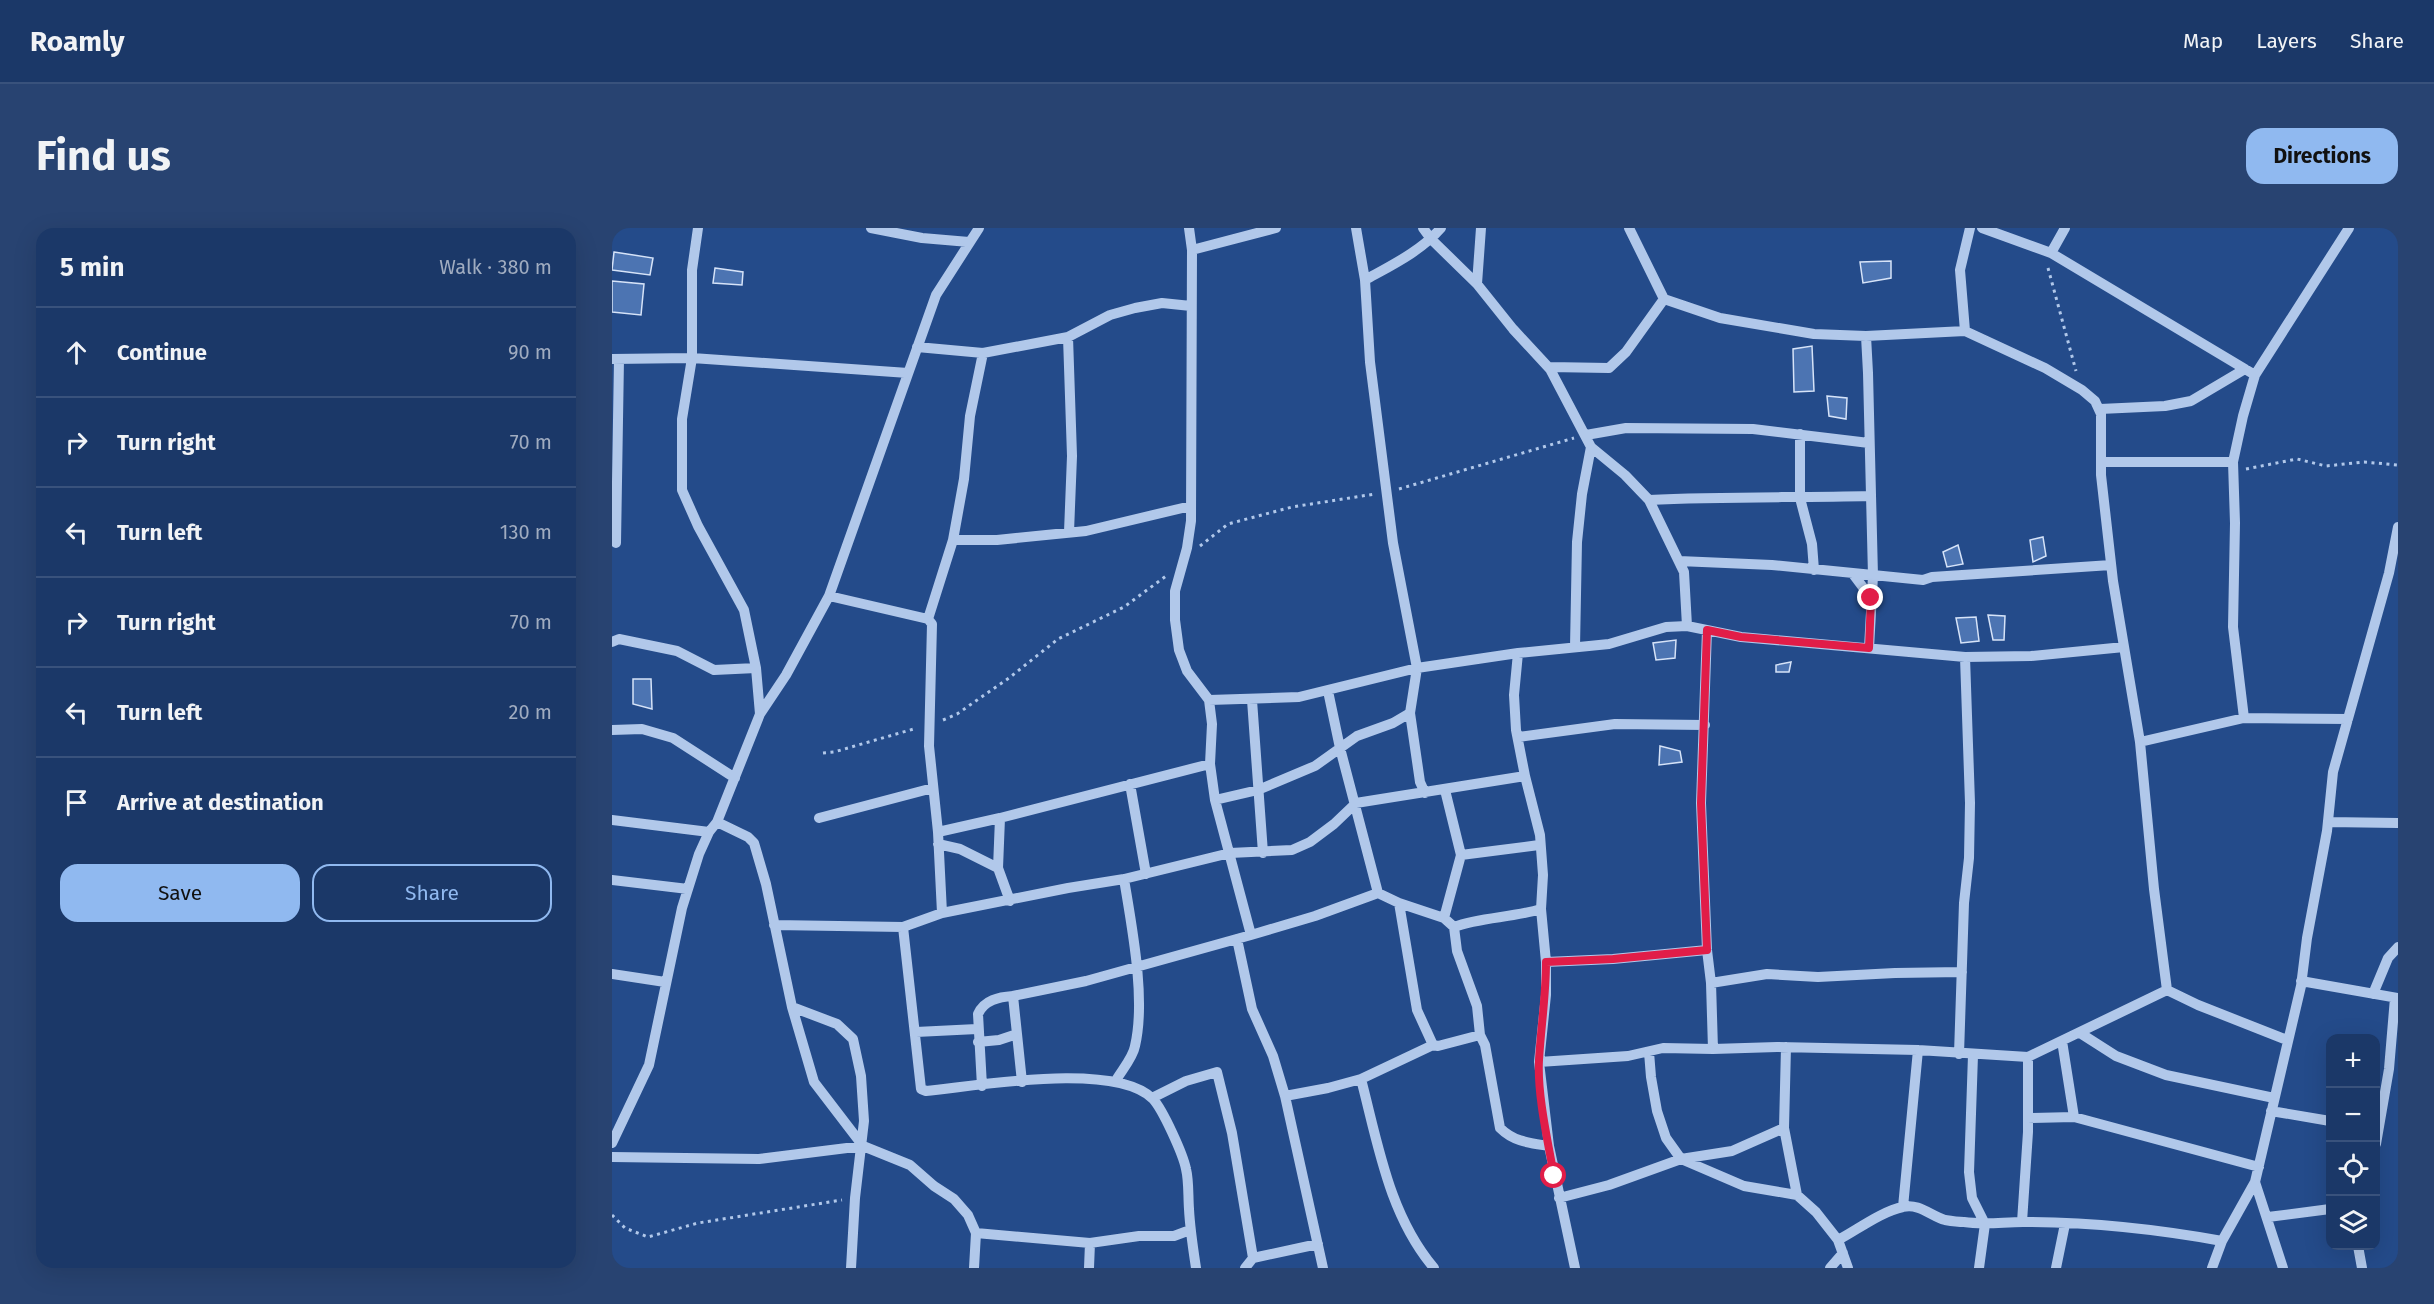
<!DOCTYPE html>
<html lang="en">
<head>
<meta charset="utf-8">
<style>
  :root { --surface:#1b3868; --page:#284371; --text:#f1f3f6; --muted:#a0acc0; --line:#39527c; --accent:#90b9f0 }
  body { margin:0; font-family:"Fira Sans",sans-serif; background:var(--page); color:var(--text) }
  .controls { position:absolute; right:18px; bottom:18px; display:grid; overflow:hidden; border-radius:12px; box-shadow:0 6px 24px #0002 }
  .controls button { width:54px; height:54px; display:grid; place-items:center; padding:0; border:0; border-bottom:2px solid var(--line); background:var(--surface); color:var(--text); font:30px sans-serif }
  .stop { position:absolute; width:18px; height:18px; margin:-14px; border:4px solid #e11d48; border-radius:50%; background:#fff }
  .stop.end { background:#e11d48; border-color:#fff; box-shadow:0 2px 6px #0008 }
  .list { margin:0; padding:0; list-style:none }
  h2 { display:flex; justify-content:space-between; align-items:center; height:78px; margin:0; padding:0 24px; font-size:26px }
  h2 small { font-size:20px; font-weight:400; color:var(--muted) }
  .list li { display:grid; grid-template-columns:39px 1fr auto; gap:18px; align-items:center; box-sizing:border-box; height:90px; padding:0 24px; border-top:2px solid var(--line) }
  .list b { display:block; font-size:22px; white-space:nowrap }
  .list em { font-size:20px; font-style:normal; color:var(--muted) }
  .actions { display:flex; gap:12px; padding:18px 24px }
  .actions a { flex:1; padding:14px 0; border:2px solid var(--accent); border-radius:18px; text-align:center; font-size:21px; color:var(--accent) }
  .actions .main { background:var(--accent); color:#111 }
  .icon { flex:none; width:33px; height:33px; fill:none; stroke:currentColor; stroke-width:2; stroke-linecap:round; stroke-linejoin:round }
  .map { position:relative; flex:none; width:1786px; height:1040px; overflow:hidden; border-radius:18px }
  header { display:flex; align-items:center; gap:36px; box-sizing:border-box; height:84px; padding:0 30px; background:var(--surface); border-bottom:2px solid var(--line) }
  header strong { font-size:28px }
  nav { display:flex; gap:33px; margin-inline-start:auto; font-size:21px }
  .intro { display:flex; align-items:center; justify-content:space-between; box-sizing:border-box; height:144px; padding:0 36px }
  h1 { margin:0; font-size:42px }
  .button { padding:15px 27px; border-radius:18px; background:var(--accent); color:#111; font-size:21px; font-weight:700 }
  main { display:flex; gap:36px; padding:0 36px }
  aside { flex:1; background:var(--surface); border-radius:18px; box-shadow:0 6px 24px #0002 }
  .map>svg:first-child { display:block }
</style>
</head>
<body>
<header>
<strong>Roamly</strong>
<nav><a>Map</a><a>Layers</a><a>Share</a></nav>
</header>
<div class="intro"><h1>Find us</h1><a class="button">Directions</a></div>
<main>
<aside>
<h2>5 min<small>Walk · 380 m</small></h2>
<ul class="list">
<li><svg class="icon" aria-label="ahead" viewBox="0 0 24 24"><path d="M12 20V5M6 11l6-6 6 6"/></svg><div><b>Continue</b></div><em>90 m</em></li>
<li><svg class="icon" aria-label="right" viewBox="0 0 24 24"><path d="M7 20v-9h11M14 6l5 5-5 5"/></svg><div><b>Turn right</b></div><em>70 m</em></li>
<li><svg class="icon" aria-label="left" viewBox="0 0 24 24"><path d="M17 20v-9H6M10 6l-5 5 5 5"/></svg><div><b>Turn left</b></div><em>130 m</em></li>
<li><svg class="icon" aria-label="right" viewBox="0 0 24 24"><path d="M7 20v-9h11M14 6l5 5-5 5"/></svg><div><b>Turn right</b></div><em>70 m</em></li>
<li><svg class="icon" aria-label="left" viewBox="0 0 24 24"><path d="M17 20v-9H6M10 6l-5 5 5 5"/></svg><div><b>Turn left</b></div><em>20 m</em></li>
<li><svg class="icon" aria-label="arrive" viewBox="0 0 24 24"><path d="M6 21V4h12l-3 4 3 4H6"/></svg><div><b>Arrive at destination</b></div></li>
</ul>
<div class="actions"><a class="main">Save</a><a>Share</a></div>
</aside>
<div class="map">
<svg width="1786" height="1040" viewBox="0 0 1786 1040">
  <rect width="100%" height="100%" fill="#244b8a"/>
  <path fill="#4c74b2" stroke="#d6e3f8" stroke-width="1.5" d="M2,24L41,30L38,47L0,42Z
    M1279,33V50L1251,55L1248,34Z
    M103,40L131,44L130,57L101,55Z
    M0,53L32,56L29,87L0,84Z
    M1200,118L1202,163L1182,164L1181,121Z
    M1215,168L1235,170L1234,191L1217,188Z
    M1431,309L1434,328L1421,334L1418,312Z
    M1346,317L1351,336L1335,339L1331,324Z
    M1376,387L1393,388L1392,412H1381Z
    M1364,389L1367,413L1349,415L1344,390Z
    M1064,412L1063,430L1044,432L1041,415Z
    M1179,434L1177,444H1164V437Z
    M21,451H39L40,481L21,476Z
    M1048,518L1068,523L1070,534L1047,537Z"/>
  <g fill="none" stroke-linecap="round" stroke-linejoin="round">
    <path stroke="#b1c8ea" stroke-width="3" stroke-dasharray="3 4.5" stroke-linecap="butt" d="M1436,40L1464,143
      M1634,241L1685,231L1714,238L1752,234L1786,237
      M787,261L962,210
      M588,318L616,296L680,279L763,266
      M331,492L345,486L397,450L446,411L512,379L554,348
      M211,525L222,524L305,500
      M0,987L13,1000L36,1009L86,995L230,972"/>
    <path stroke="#b1c8ea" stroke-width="10" d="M86,0L80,42V130L70,191V262L86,298L132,382L144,440L148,486
      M259,0L310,10L357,14
      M577,0L580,22L579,293L575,320L563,363V392L567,422L575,443L597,472L600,496L598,536L603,572L639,707
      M744,0L753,52L758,134L781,315L805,440L798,485L808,554L813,565
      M811,0L819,11L865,56L901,101L938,141L979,219L1013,247L1037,272L1072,344L1075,398
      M1017,0L1052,71L1108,90L1202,106L1254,108L1353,103L1433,140L1470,162L1483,173L1489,186V247L1501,353L1528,514L1542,661L1555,762
      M1370,0L1439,25L1643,147
      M580,22L664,0
      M1439,25L1453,0
      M753,52C780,37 809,23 829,0
      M865,56L869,0
      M1353,103L1348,42L1358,0
      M1254,108L1256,145L1261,348L1257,420
      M456,109L460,228L457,304
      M305,119L371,125L456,109L498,87L523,80L550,75L579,78
      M0,131L80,130L296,145
      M937,139L997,140L1014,124L1052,71
      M1488,181L1553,178L1579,173L1633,141
      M1188,206V270L1200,316L1202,342
      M974,207L1014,200L1141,201L1257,215
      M1489,234H1621
      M1037,272C1111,268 1184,270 1258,268
      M341,312H385L474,303L579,278
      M4,315L7,131
      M1067,333L1160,337L1311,352L1320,349L1499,337
      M1241,346L1259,370
      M217,368L316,391L320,396L317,518L326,604L330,685
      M316,391L341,312L352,251L358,188L371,125
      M1095,402L1089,575L1095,722L1099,755L1101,821
      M0,414L7,411L65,423L102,442L144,440
      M963,419L965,314L970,266L979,219
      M906,425L902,467L904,502L913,548L928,607L931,647L929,681L934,734V767L927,834L937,918L963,1040
      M716,463L728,520L766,665
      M597,472L687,469L805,440L906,425L997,416L1054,399L1075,398L1129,409L1353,429L1419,428L1512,419
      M640,472L651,625
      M1632,490L1621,399L1623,295L1621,234L1631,188L1643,147L1737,0
      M0,502L30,501L61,510L123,550
      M906,509L1003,496L1093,497
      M1528,514L1632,490L1736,491
      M518,556L534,646
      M603,572L646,562L703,538L745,508L781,495L798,485
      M207,590L321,560
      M388,590L386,640L398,673
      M0,592L97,604
      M105,594L136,609L142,615L154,656L180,779L202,854L251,918L298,937L322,958L342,971L356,987L364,1005L478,1015L477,1040
      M1716,594L1786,595
      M326,604L388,590L598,536
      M326,616L348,621L386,640
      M849,627L927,617
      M0,652L76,661
      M787,675L805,782L821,817
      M832,690L849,627L833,562
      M162,697L291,699L330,685L456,660L512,651L618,625L680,622L698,614L722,596L744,575L913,548
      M291,699L309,861L314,863C366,858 503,833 541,871C551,882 571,926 574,941C577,953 576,968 577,981C578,1001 581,1020 584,1040
      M842,699C869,689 900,690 929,681
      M625,711L640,781L661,828L673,868L711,1040
      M934,734L1001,731L1095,722
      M0,746L53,754
      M1689,753L1786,770
      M1099,755L1155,746L1206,749L1283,745L1350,744
      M1555,762L1586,777L1675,812
      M1761,766L1776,730L1786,719
      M180,779L225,796L241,811L249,848L252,893L243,970L239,1040
      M304,804L365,801
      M1468,805L1504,828L1554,847L1662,870
      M405,806L410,854
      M1450,813L1462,889
      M366,814L387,812L405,806L401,768L474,753L639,707L703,688L766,665L787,675L832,690L842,699L845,723L865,778L868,807L873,817L888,900C902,914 918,915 937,918
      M1174,819L1172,900L1185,967
      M1037,824L1039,849L1045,883L1054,910L1069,931L1132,958L1185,967L1204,984L1226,1012L1236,1040
      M1347,826L1352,675L1357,630L1358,575L1353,429
      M1361,827L1357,944L1360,970L1373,996L1367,1040
      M927,834L1016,828L1051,820L1101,821L1165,819L1306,822L1416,829L1555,762
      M749,851C766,916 777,987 822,1040
      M503,854C509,843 521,830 523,818C534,771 520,700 512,651
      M370,858L366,786C372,772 387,769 401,768
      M673,868L716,860L749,851L821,817L826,818L868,807
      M540,870L574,853L605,844L620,905L641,1030
      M1659,883L1718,893
      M1416,890L1462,889L1647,939
      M0,915L37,837L70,680L87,626L97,604L105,594L148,486L174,447L217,368L324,67L367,0
      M1764,916L1777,841L1783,770
      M0,929L147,931L251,918
      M947,970L997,957L1069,931L1120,923L1172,900
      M1291,979L1306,822
      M1656,989L1718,981
      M1410,994L1416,904V829
      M1226,1012C1245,1002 1270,983 1291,979C1307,975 1319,988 1333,992C1339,993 1346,994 1352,994C1372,997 1391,994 1411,994C1478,994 1544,1001 1610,1013
      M478,1015L527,1008H562L578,1002
      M1746,1018L1750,1040
      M362,1040L364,1005
      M633,1040L641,1030L706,1016
      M1218,1040L1231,1025
      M1444,1040L1453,996
      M1600,1040L1610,1013L1643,954
      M1671,1040L1643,954L1689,758L1695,710L1715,603L1721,544L1777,345L1786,299"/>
  </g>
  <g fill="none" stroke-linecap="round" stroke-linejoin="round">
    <path stroke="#e11d48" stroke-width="8" d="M942,948C936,914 925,866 927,832C929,799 934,767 934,734L1001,731L1095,722L1089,575L1095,402L1129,409L1257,420L1259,370"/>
  </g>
</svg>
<div class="controls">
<button>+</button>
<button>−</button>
<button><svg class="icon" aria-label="locate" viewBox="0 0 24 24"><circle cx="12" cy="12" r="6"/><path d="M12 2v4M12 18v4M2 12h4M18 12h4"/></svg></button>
<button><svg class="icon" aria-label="layers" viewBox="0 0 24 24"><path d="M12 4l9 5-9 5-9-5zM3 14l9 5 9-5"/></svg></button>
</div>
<div class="stop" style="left:942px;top:948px"></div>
<div class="stop end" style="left:1259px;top:370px"></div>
</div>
</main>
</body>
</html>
